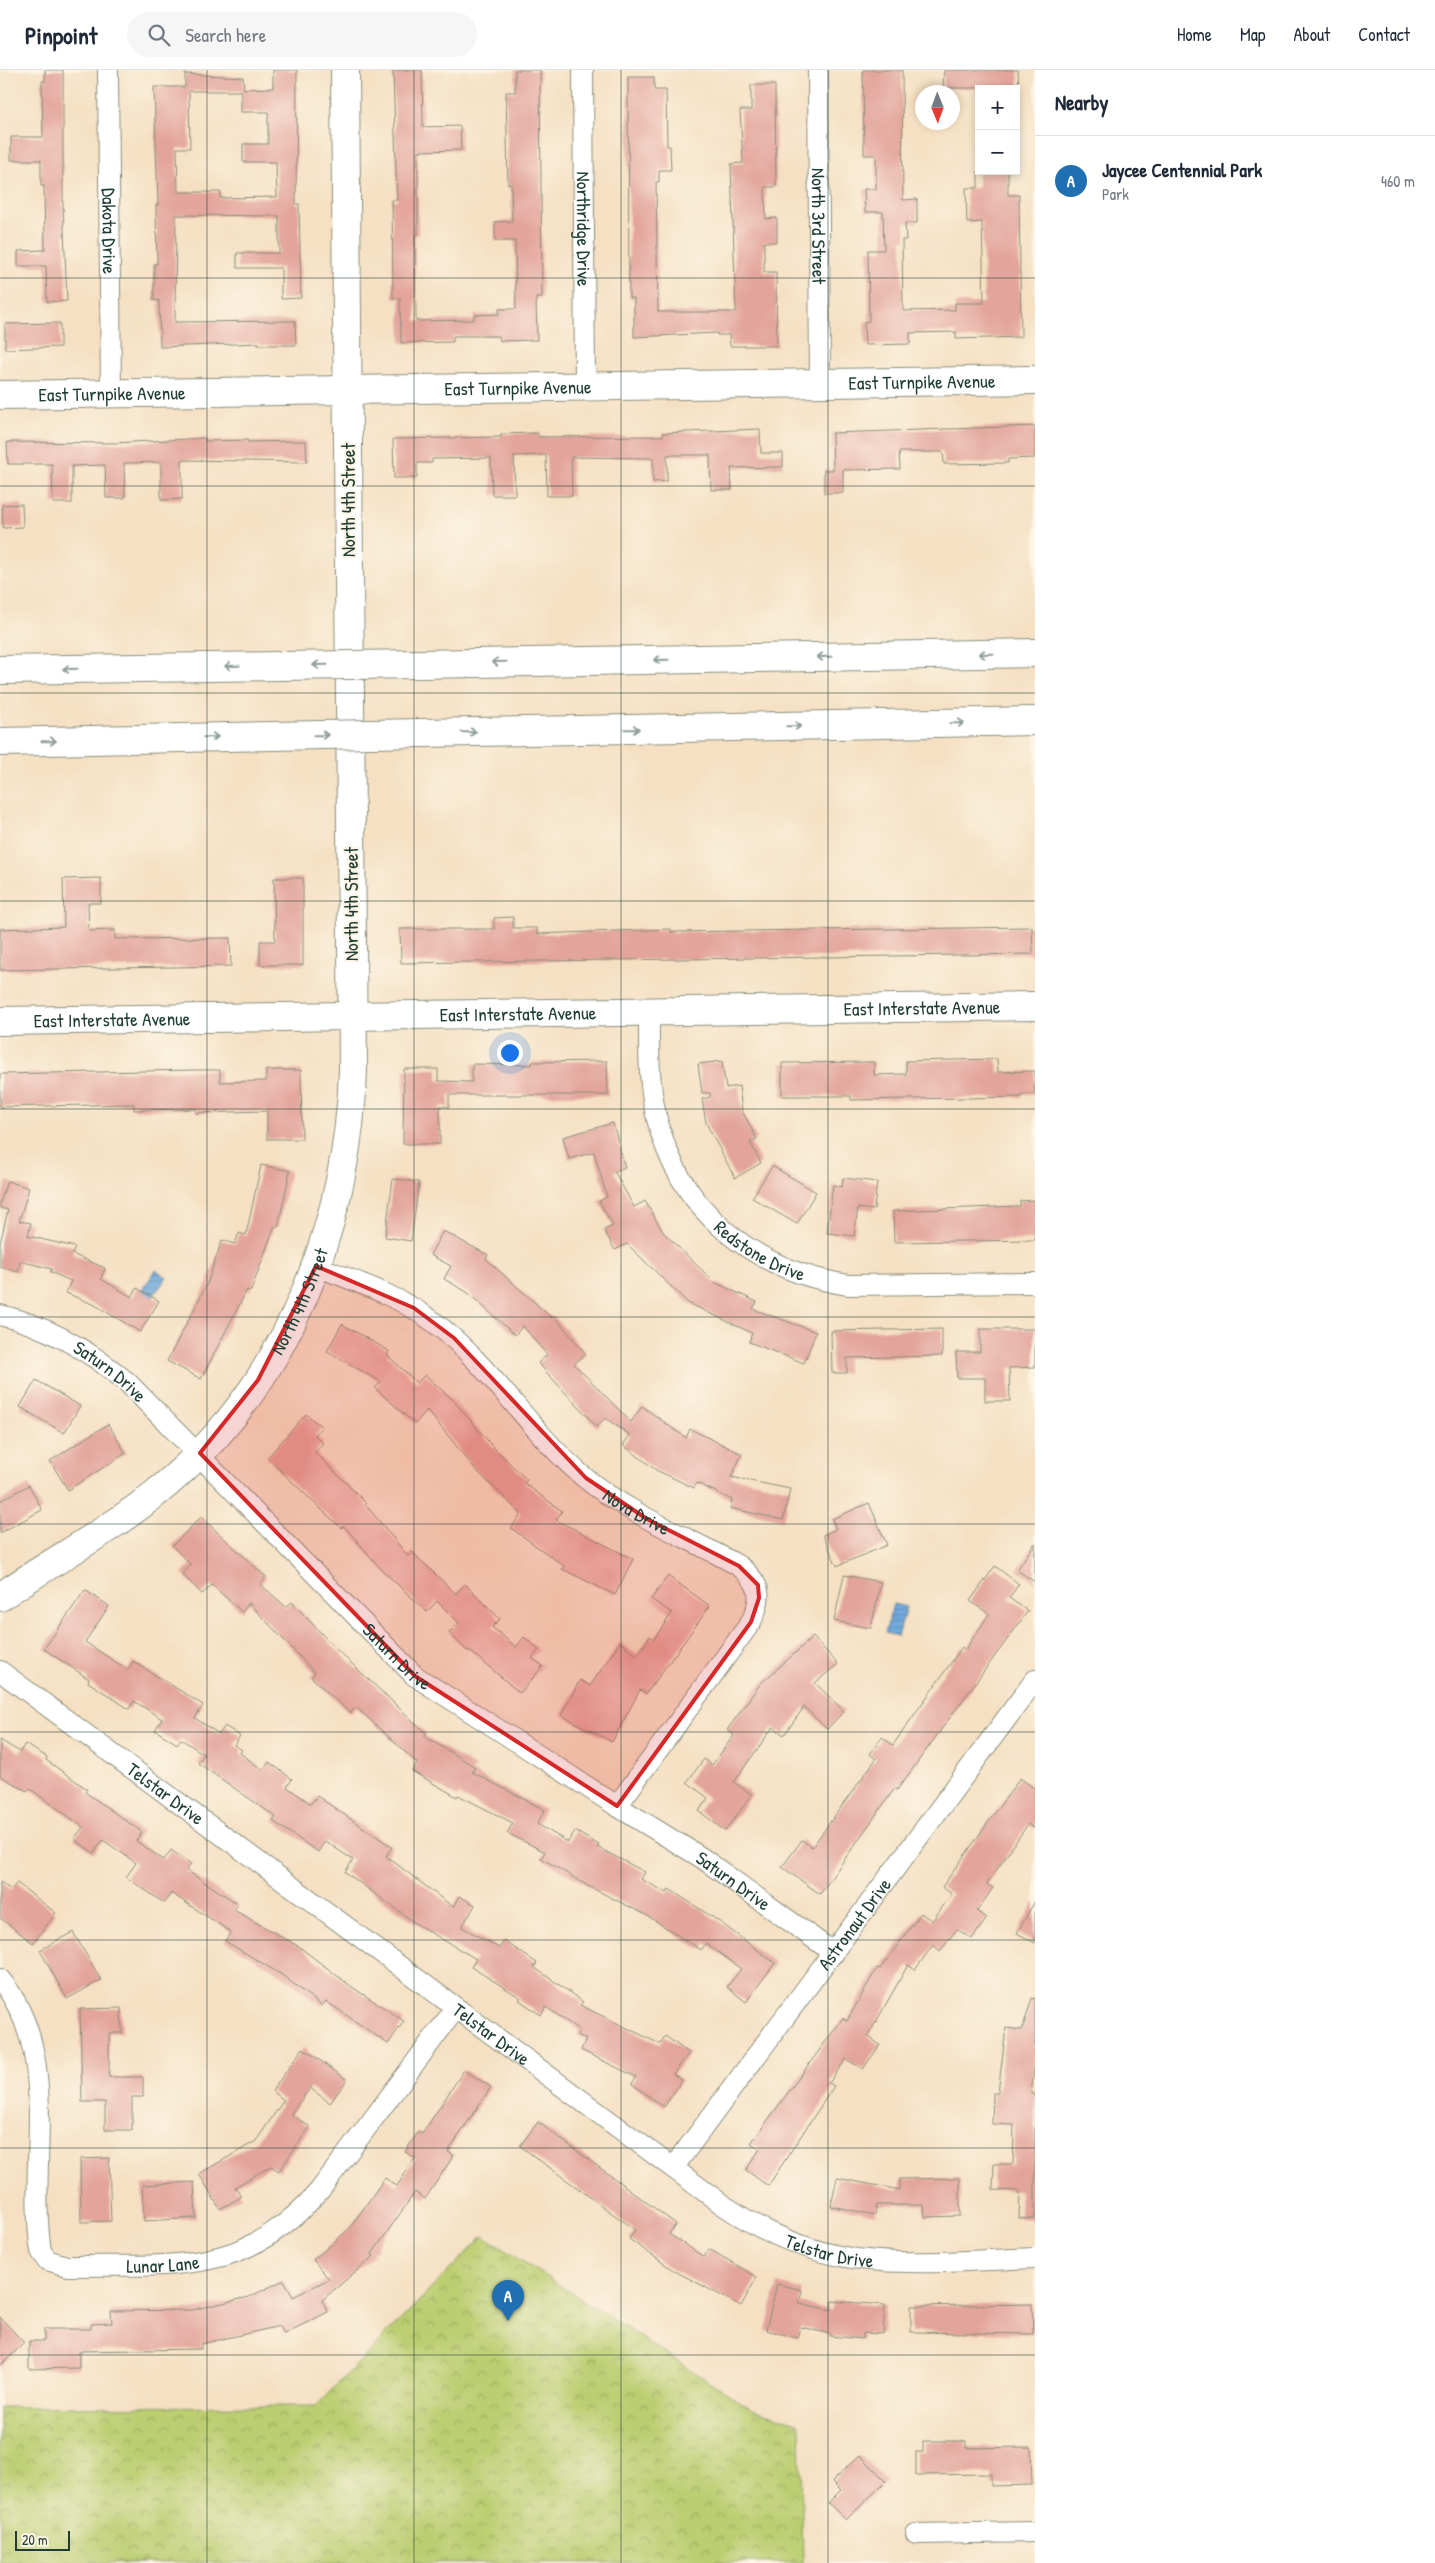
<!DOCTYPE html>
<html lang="en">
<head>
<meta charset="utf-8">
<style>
  :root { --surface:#fff; --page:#f6f6f7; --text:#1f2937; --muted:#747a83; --line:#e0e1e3; --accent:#1f6fb2 }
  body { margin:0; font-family:"Patrick Hand",sans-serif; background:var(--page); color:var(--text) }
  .controls { position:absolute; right:15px; top:15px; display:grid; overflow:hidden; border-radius:0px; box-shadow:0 2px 8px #0003 }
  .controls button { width:45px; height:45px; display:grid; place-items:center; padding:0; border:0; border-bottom:1px solid var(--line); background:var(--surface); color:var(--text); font:25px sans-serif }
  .compass { position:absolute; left:915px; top:15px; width:45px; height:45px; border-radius:50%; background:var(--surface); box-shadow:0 2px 8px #0003; rotate:179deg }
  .scale { position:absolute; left:15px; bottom:12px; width:55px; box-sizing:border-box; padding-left:5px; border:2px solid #1f3d34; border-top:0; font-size:14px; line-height:18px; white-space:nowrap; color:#1f3d34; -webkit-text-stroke:4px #fcf5e5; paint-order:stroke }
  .you { position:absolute; left:509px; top:982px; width:18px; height:18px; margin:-12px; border:4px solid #fff; border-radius:50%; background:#1a73e8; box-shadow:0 0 0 8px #1a73e833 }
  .badge { display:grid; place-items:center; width:32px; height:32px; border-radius:50%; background:var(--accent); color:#fff; font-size:16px; font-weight:700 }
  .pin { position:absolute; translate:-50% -41px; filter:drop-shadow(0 1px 2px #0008) }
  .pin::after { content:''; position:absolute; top:26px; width:18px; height:15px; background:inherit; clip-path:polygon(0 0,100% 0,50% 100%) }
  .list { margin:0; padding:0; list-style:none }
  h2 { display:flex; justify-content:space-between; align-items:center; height:65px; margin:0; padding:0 20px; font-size:21px }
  h2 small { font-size:16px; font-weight:400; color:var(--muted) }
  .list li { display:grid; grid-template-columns:32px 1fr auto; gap:15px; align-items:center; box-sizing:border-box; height:90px; padding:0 20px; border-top:1px solid var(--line) }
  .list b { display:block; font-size:19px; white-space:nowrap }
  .list p { margin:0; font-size:16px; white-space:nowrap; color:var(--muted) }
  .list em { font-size:16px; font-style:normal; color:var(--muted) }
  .icon { flex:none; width:28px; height:28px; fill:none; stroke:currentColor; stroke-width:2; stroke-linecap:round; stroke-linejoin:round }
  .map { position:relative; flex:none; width:1035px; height:2493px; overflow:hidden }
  header { display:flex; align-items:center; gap:30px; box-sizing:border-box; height:70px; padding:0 25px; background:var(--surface); border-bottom:1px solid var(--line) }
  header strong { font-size:24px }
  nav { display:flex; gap:28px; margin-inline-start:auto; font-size:18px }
  .search { width:350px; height:45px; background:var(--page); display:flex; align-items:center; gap:12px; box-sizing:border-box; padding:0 18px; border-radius:28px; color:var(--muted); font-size:19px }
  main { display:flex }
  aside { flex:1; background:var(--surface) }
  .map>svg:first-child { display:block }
</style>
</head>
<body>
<header>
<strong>Pinpoint</strong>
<div class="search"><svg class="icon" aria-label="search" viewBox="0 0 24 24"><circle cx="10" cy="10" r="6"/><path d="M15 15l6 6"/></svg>Search here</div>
<nav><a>Home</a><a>Map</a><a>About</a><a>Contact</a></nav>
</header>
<main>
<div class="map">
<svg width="1035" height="2493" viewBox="0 0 1035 2493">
  <defs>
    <pattern id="park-crowns" width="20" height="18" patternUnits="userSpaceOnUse" patternTransform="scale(1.25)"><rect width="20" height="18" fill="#bcce71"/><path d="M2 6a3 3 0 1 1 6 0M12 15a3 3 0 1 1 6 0" fill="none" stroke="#98a85e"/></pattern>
    <pattern id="water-rules" width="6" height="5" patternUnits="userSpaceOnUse" patternTransform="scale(1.25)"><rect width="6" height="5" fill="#6ea8de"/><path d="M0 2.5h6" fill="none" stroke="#5a8ab5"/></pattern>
  </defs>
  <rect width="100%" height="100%" fill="#fcf5e5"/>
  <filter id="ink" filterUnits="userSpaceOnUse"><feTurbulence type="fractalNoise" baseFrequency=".02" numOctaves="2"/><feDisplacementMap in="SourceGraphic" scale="10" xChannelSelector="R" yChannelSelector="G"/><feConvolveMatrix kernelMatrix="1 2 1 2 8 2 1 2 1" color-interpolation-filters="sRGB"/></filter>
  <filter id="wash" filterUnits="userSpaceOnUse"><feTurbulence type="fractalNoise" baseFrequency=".0096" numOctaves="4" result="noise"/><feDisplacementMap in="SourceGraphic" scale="20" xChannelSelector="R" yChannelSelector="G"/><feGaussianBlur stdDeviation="1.12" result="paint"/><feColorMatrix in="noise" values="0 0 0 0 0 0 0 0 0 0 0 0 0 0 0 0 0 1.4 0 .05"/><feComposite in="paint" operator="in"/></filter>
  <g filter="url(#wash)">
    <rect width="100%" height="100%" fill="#f5e0c3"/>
    <path fill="url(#park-crowns)" stroke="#6e8652" d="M483,2166L752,2339L800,2354L803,2493H0V2337L316,2336Z"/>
    <path fill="url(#water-rules)" stroke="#467289" d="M156,1200L167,1207L152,1228L141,1221Z
      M893,1534L906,1537L898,1567L885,1563Z"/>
    <g id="blocks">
      <path fill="#e3a49b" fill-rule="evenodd" d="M45,0H63V135L67,231L47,232L46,196H18V181L45,180L44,116H41V90H11V67H43L42,11H45Z
        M273,0H297L296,134H299L301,228L281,229V198H237V183H279V146L176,145L175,252L295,251L296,275H259V273L160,277L159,230L154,231V194H157L156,135H158L154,17H185V4L243,7L244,19L273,18ZM189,21H241V42H268V74H243V92H276L277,127L220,128L221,122H178L177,78H190Z
        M393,0H422L423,57L460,56L461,80L418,81V165H415L416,251L474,250V245L499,244V239H516L515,171H495V152L512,151L511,114H508L506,22H515V0H540L542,228H536L537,270L500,271L499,266H453V272L401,273L400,228H393L392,130H397Z
        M863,0H902L903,130L917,129V153H905L906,170H902L903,241L955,240V233H984L982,152L967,153L966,118H978V101H1008V125H1019L1021,267L956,269V262L910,263V274L865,275L864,252L869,251L868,180H884L883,142H865L864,119H876V85H864Z
        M944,0H1018L1019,18H943Z
        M628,7H654V20H666L667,76H670L671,100H659V112H656L658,242H736L731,94L743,93L740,40H751V15H775L776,117H765L766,149L777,148V172H764V202H776L777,276H730L729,265H717V263L634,267V228H629Z
        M60,253V277L5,279V254Z
        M1035,356V388L1008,389V393L944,394L943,382H899L900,399L843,400V423H824V400H833L832,363Z
        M760,359L761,383H783V397L731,398L732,420H711L710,385H667V411L653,412V388L571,387L572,426H547L546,385L514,386L515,425H492L491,388L432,389V393H417V408H394L393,369L501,367V364L538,363V367L663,366V363Z
        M205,368V371L248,370V372L306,371L307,392L182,390V429L161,430V392L124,393L125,428H106L105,395L72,396V433H53L52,394H8L7,372L115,373Z
        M22,434L23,457L3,458L2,435Z
        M101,808V833H88L89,861L115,860V869L230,868L231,896L0,900V859L64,857L63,809Z
        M274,808H303V895H260V871H275Z
        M513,847V858H537V864L671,859V862L1032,857L1033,884L401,893L400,859H494V848Z
        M997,989L998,1002L1035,1001V1024H1022V1027L851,1030V1026H782V993L874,992V1005L906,1004V991Z
        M607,991L608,1025H449V1037L440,1036V1074H403L404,999H438V1011L472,1012V994L532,995V992Z
        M722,991L726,1018L739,1016L742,1041L757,1069L750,1072L761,1093L735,1108L706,1053L702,1029L710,1027V1023H702L698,994Z
        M195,1000H220V1012L266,1011V1000H301L302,1069H267V1041L196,1043V1039L134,1040V1034L0,1037V1004Z
        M613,1053L625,1098L614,1101L634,1137L645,1131L663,1162L714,1212L757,1232L753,1239L816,1262L804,1293L749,1272L752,1263L688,1233L627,1174L615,1180L604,1160L613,1156L599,1131L607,1127L594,1082L569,1089L563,1067Z
        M261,1095L290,1101L278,1157H274L251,1221L247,1220L201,1309L167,1291L207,1214L222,1170L235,1174L239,1163L246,1165Z
        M772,1096L816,1122L797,1154L752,1128Z
        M843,1108L877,1112L874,1140L858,1138L854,1166L827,1163L833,1115L842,1117Z
        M393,1109L419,1112L411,1171L385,1167Z
        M7,1111L29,1118L19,1151L31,1153L28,1166L75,1177L72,1184L105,1198L101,1209L132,1227L137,1218L159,1231L140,1262L95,1235L66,1223L71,1211L50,1202L52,1199L20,1191L18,1202L0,1197V1173L8,1140L0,1138V1133Z
        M1035,1130V1170L894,1172L893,1141L1020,1136V1131Z
        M443,1161L488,1185L486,1189L552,1248L554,1246L586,1284L574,1294L631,1352L642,1336L686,1368L690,1359L742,1384L731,1407L790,1419L783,1450L730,1438L732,1430L697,1413L694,1418L656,1400L623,1375L630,1365L605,1348L597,1357L538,1293L547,1285L523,1256L515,1265L467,1222L444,1209L451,1196L430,1185Z
        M342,1254L389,1281L387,1285L417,1313L425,1305L454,1331L493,1377L527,1410L524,1413L562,1441L556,1450L633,1489L615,1525L562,1499L564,1496L511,1458L521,1444L476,1400L427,1340L415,1354L375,1318L381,1312L327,1281Z
        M942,1259V1286L847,1288V1303H832L831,1261Z
        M980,1259H1035V1297L1009,1298L1010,1331H985V1308H957L956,1282H980Z
        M36,1310L80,1336L64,1363L20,1337Z
        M306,1344L322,1357L315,1365L323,1373L315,1382L366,1433L365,1434L408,1486L412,1482L456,1524L465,1514L500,1549L492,1557L516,1577L524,1567L539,1580L532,1588L543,1596L520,1623L469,1580L467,1581L449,1563L459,1553L437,1531L427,1542L381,1499L344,1456L341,1458L267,1388Z
        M108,1354L126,1383L68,1420L50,1391Z
        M29,1415L42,1440L0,1463V1431Z
        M869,1433L887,1475L837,1496L823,1465L836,1459L832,1449Z
        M201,1447L266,1507L260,1514L286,1537L292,1532L337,1580L426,1663L424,1666L475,1697L472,1702L545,1740L537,1754L568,1772L575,1761L599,1775L597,1777L645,1802L641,1809L667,1823L669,1819L717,1850L775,1893L746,1932L727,1917L741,1899L706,1873L701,1880L646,1845L588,1816L541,1788L545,1782L507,1763L513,1753L458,1725L457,1727L412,1701L417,1693L356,1637L350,1643L311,1607L315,1603L249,1533L242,1542L212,1515L202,1524L182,1504L191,1495L172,1476Z
        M1035,1473V1512L1017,1500Z
        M995,1496L1019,1514L1009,1528L1028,1541L897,1720L895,1718L820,1824L782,1797L802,1770L812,1777L876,1689L870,1684L882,1667L893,1675L962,1577L965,1580L989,1544L970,1531Z
        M844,1505L881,1512L871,1558L834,1551Z
        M668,1506L710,1536L646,1624L640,1620L612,1672L561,1645L580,1610L590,1616L620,1572L637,1585L650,1566L654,1569L672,1543L651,1529Z
        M85,1520L109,1536L85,1572L128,1600L133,1591L203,1635L195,1648L219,1664L225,1656L240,1666L234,1675L242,1680L240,1683L263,1700L269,1692L292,1709L287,1717L311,1734L317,1726L392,1777L386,1786L453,1837L459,1826L475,1835L462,1857L499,1878L504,1871L537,1893L534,1897L583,1932L580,1935L660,1974L665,1966L689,1983L673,2004L682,2010L664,2037L632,2014L636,2007L581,1980L586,1969L577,1965L579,1960L546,1937L541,1945L519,1930L521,1928L471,1897L476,1889L418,1855L345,1802L353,1790L325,1771L318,1782L273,1751L276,1747L198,1693L204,1684L181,1669L177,1674L155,1660L162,1649L134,1631L129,1639L88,1612L89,1609L44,1579Z
        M813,1567L838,1594L815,1613L844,1641L827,1659L804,1637L784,1665L773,1657L734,1712L752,1725L725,1761L699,1741L708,1728L687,1712L704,1689L712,1695L734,1665L727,1660L760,1614Z
        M0,1670L20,1682L25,1674L47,1687L46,1690L87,1719L85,1722L142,1762L136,1771L164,1790L171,1780L191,1794L186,1800L238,1834L234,1840L298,1876L352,1917L404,1951L388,1974L326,1931L322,1936L282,1905L225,1871L231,1862L171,1823L164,1833L126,1807L136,1793L103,1770L94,1783L74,1769L83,1757L29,1718L27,1721L0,1706Z
        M1020,1708L1035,1719V1759L1028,1754L987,1814L993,1818L977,1841L987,1848L972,1869L957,1859L940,1881L933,1875L915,1900L908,1895L868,1966L880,1975L863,1999L846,1989L829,2013L834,2016L768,2116L746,2100L760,2079L751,2073L843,1948L847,1951L877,1898L880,1899L921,1843L932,1851L952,1824L942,1817Z
        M0,1812L11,1820L17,1813L56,1843L33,1873L0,1848Z
        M1035,1831V1873L1017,1863Z
        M73,1862L101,1910L67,1929L40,1880Z
        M1032,1928L1035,1929V1991L1031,2024H1035V2149L1019,2148L1020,2121L993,2120L994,2094H1013L1014,2055L992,2054L993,2023H998L1006,1958L1022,1960Z
        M121,1938L122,1963H109V2007H143V2027H132V2060H105V2032H82L80,1939Z
        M303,1978L347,2010L330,2033L310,2018L291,2044L310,2057L279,2101L271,2096L235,2117L241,2127L220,2139L199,2104L256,2071L284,2030L272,2021Z
        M464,2000L491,2017L448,2082L454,2085L425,2129L415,2122L372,2184L374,2186L322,2230L328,2242L284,2264L280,2256L201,2274V2279L79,2281V2298L29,2299V2271H44V2259H91V2254L112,2253L111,2241L192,2240L249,2227L284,2210L293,2227L329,2209L313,2190L349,2159L385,2108L397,2116L415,2088L405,2082L418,2062L422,2064Z
        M538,2052L676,2154L669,2164L704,2187L709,2179L757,2207L741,2236L673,2200L629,2169L635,2160L520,2076Z
        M109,2088L111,2151L81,2152L80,2089Z
        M837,2108L900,2120V2109L960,2108V2146L925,2147L924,2135H877L875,2145L831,2136Z
        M194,2112L196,2148L144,2151L142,2115Z
        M777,2214L802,2220L799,2233L831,2240L832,2231L885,2235L883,2264L863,2263V2269L829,2266L830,2264L801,2257L798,2268L766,2260Z
        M1032,2234L1033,2264L911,2262V2236Z
        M0,2247L24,2273L0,2296Z
        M923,2371H966V2378L1031,2377L1032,2415L991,2416V2404L916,2405V2382H923Z
        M860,2385L886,2411L846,2450L828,2433L841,2420L832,2411Z"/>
    </g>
  </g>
  <g filter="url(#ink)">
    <use href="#blocks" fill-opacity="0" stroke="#8a8e7c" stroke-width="1"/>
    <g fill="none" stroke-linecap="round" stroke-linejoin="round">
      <defs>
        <g id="street">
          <path id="s1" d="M108,0L111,323"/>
          <path id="s2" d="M583,0L585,317"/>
          <path id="s3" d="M818,0L820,314"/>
          <path id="s4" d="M649,942C649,976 648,1011 656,1045C678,1141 754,1201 849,1215L1035,1213"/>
          <path id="s5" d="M316,1196C357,1212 400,1226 435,1253C492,1297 530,1362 585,1408C632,1446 688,1467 739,1496C762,1514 763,1527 751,1552L617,1736"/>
          <path id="s6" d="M0,1245C49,1256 90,1281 128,1313L415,1606L617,1736L702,1788L834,1883"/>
          <path id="s7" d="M0,1601L723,2135C760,2160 800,2179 845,2187C902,2197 976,2190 1035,2188"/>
          <path id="s8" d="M0,1909C63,1986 27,2092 41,2181L47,2190L67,2196C174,2194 243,2208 320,2120L456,1938"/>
          <path id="s9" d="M673,2098L1035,1610"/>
          <path d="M916,2464L1035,2462"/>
        </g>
        <g id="secondary">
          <path id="s10" d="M0,325L1035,310"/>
          <path id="s11" d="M0,951L1035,936"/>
          <path id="s12" d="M0,1527C59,1486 124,1454 177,1405C291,1304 348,1150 353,1001L345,0"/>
        </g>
        <path id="highway" d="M421,594L1035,583
          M0,600L281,596
          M421,663L1035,651
          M0,672L272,666"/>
      </defs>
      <use href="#street" stroke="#8a8e7c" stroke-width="22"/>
      <use href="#secondary" stroke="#8a8e7c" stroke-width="30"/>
      <use href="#highway" stroke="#8a8e7c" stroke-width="30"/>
      <use href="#street" stroke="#fff" stroke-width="20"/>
      <use href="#secondary" stroke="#fff" stroke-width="28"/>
      <use href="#highway" stroke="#fff" stroke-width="28"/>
      <defs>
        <path id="highway-bridge" d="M281,596L421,594
          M272,666L421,663"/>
      </defs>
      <use href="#highway-bridge" stroke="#8a8e7c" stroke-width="30" stroke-linecap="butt"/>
      <use href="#highway-bridge" stroke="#fff" stroke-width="28"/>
    </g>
    <defs><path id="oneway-shaft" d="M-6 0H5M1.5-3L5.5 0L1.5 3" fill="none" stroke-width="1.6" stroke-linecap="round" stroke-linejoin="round" transform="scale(1.25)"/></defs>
    <g stroke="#8f9e9a">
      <use href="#oneway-shaft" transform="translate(986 584) rotate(179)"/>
      <use href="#oneway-shaft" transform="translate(824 587) rotate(179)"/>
      <use href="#oneway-shaft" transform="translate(661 590) rotate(179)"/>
      <use href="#oneway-shaft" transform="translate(499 592) rotate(179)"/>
      <use href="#oneway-shaft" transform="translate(320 595) rotate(179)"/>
      <use href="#oneway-shaft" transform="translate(232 596) rotate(179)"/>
      <use href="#oneway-shaft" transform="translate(70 599) rotate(179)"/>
      <use href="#oneway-shaft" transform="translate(957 653) rotate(-1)"/>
      <use href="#oneway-shaft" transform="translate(794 656) rotate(-1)"/>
      <use href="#oneway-shaft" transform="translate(632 659) rotate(-1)"/>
      <use href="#oneway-shaft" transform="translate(469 662) rotate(-1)"/>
      <use href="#oneway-shaft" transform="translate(321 665) rotate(-1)"/>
      <use href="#oneway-shaft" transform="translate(211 667) rotate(-1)"/>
      <use href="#oneway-shaft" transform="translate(49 671) rotate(-1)"/>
    </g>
  </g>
  <path fill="#d62828" fill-opacity="0.2" stroke="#d62828" stroke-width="4" stroke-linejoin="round" d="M316,1196L414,1238L454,1268L586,1408L647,1449L739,1496L758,1515L759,1528L751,1552L617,1736L415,1606L200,1383L258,1310Z"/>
  <path fill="none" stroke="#1f3d34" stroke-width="1" stroke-opacity="0.55" d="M207,0V2493M414,0V2493M621,0V2493M828,0V2493M0,208H1035M0,416H1035M0,623H1035M0,831H1035M0,1039H1035M0,1247H1035M0,1454H1035M0,1662H1035M0,1870H1035M0,2078H1035M0,2285H1035"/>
  <g text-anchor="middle" stroke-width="4" stroke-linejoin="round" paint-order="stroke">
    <g font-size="19" fill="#1f3d34" stroke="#fcf5e5">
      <text dy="7" stroke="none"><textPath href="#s3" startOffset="156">North 3rd Street</textPath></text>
      <text dy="7" stroke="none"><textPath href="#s2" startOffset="159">Northridge Drive</textPath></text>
      <text dy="7" stroke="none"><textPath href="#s1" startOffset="161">Dakota Drive</textPath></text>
      <text dy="7" stroke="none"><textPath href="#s10" startOffset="922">East Turnpike Avenue</textPath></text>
      <text dy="7" stroke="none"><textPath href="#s10" startOffset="518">East Turnpike Avenue</textPath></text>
      <text dy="7" stroke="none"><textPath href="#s10" startOffset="112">East Turnpike Avenue</textPath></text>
      <text transform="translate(348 430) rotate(-90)" y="7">North 4th Street</text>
      <text transform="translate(351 834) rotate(-90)" y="7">North 4th Street</text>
      <text dy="7" stroke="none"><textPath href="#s11" startOffset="922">East Interstate Avenue</textPath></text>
      <text dy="7" stroke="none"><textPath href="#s11" startOffset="518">East Interstate Avenue</textPath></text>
      <text dy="7" stroke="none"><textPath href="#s11" startOffset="112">East Interstate Avenue</textPath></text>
      <text dy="7" stroke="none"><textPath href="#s4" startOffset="281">Redstone Drive</textPath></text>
      <text dy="7" stroke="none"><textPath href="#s12" startOffset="430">North 4th Street</textPath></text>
      <text dy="7" stroke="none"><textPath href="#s6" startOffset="125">Saturn Drive</textPath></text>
      <text dy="7" stroke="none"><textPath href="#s5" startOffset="410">Nova Drive</textPath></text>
      <text dy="7" stroke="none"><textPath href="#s6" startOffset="530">Saturn Drive</textPath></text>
      <text dy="7" stroke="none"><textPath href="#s7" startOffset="206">Telstar Drive</textPath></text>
      <text dy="7" stroke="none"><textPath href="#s6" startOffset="935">Saturn Drive</textPath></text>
      <text dy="7" stroke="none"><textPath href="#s9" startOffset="304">Astronaut Drive</textPath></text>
      <text dy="7" stroke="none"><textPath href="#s7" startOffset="611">Telstar Drive</textPath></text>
      <text dy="7" stroke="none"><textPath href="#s7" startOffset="1016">Telstar Drive</textPath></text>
      <text dy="7" stroke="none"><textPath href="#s8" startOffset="408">Lunar Lane</textPath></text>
    </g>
  </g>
</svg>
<div class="controls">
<button>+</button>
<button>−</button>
</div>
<svg class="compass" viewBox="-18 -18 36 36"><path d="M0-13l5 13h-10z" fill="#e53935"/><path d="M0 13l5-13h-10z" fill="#747a83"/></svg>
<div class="scale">20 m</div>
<div class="you"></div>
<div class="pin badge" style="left:508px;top:2251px">A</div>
</div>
<aside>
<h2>Nearby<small></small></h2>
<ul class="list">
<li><span class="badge">A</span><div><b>Jaycee Centennial Park</b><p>Park</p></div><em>460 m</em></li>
</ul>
</aside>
</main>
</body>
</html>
